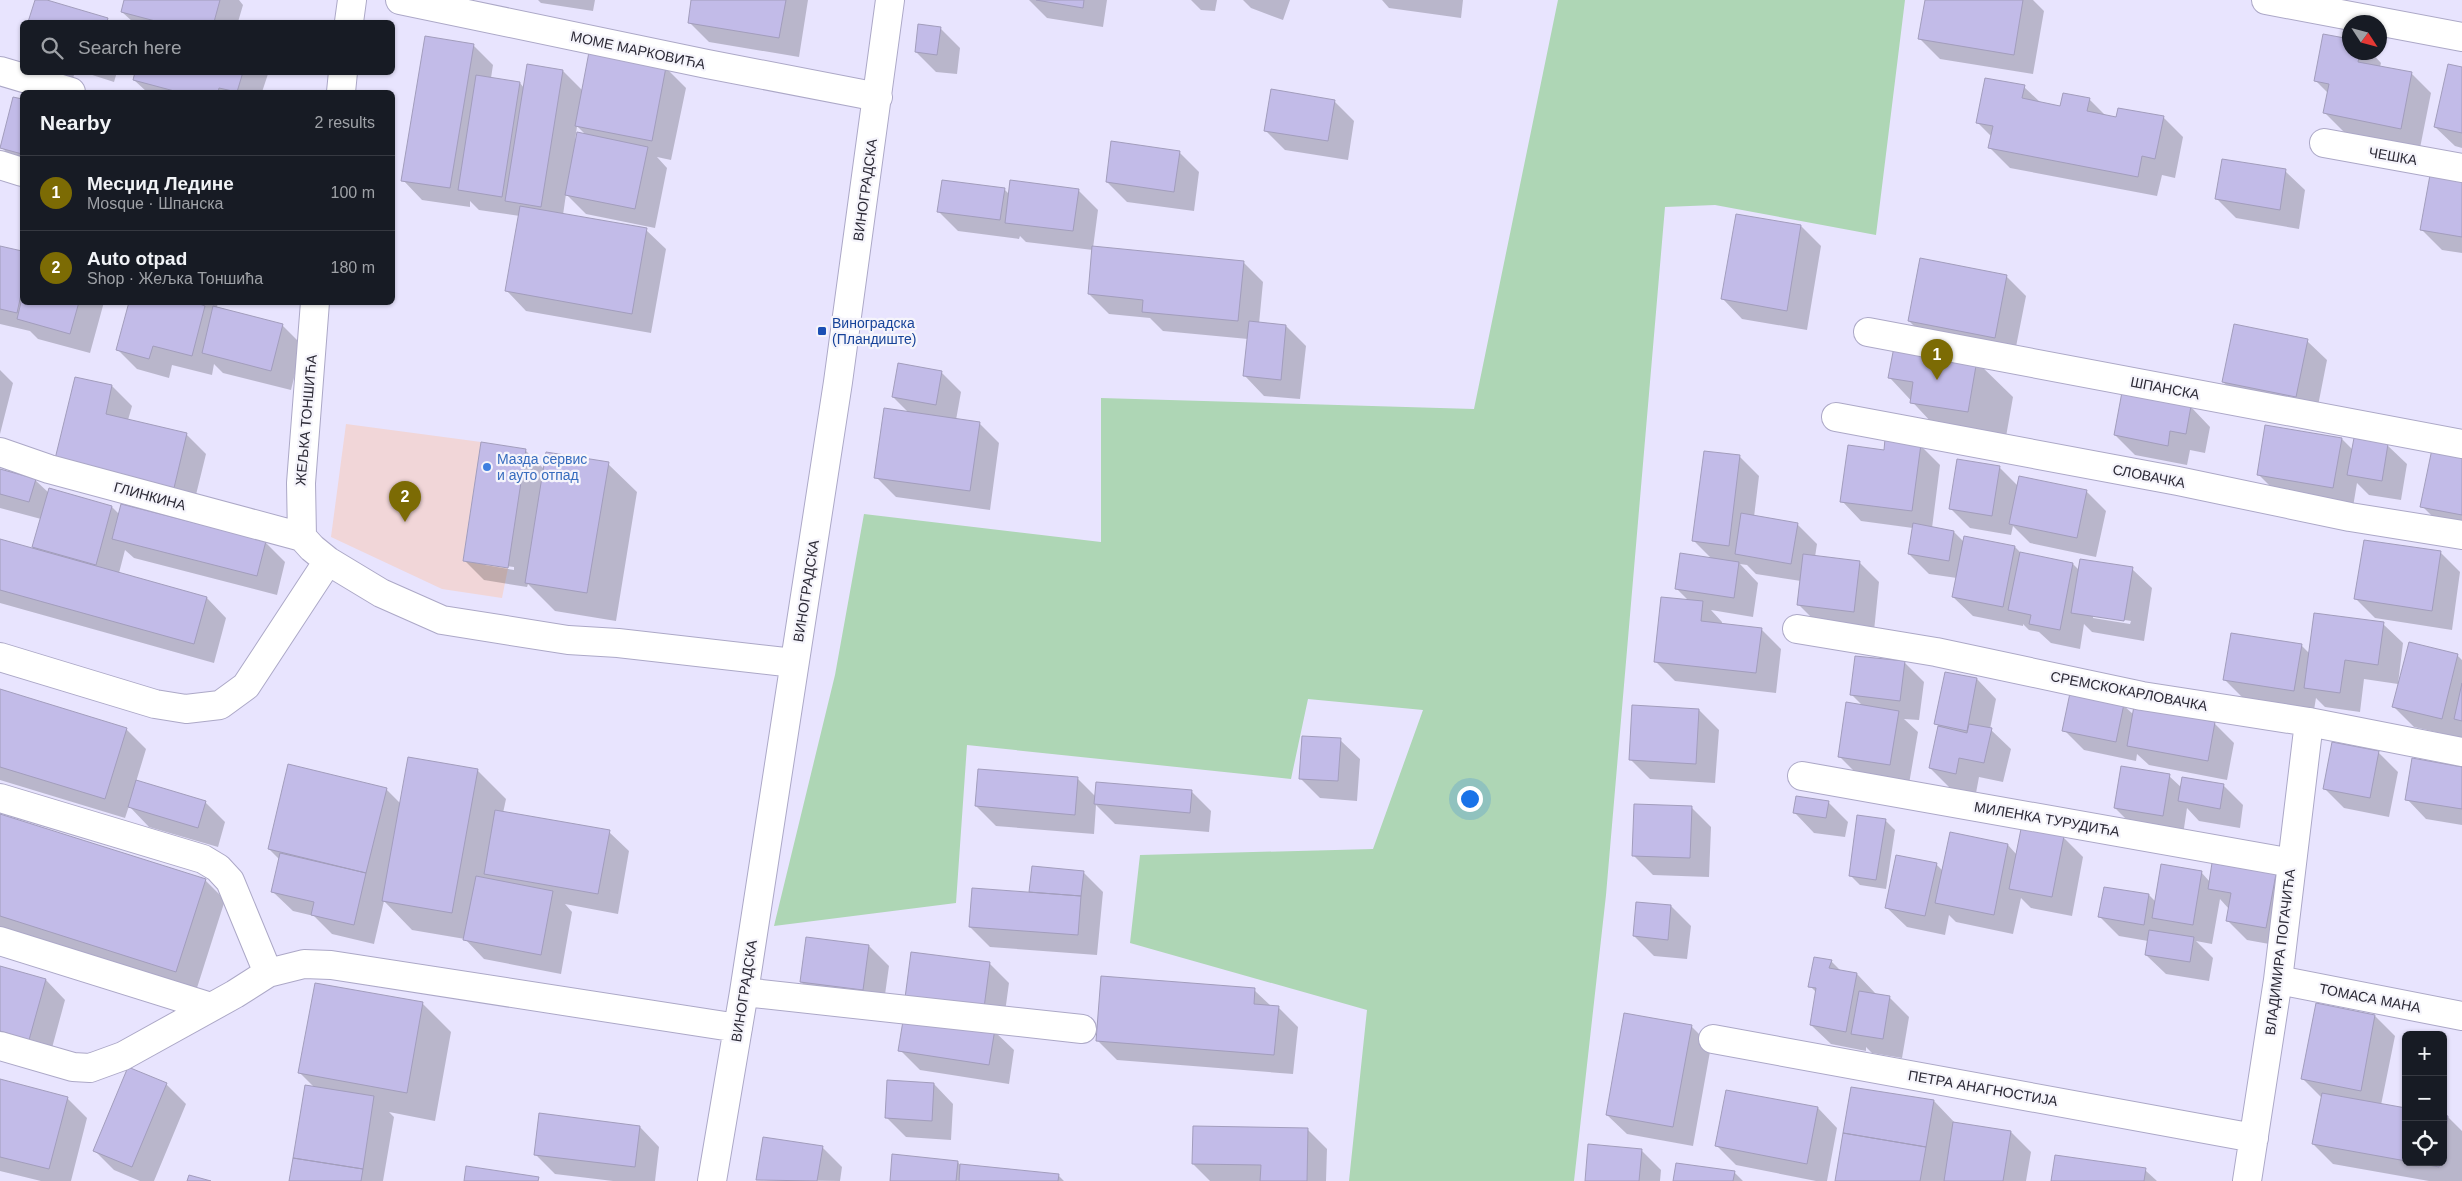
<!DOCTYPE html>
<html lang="en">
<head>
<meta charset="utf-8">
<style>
  :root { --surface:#171b24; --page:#242831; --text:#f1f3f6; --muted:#9ea1a6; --line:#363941; --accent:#7c6b04 }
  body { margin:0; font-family:Helvetica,sans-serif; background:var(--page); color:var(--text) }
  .controls { position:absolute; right:15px; bottom:15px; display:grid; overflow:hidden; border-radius:8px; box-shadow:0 1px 4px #0004 }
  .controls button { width:45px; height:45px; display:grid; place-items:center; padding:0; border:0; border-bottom:1px solid var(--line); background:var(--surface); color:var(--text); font:25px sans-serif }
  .compass { position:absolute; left:2342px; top:15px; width:45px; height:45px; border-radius:50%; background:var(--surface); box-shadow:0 1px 4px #0004; rotate:126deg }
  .you { position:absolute; left:1469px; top:798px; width:18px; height:18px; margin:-12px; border:4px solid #fff; border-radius:50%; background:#1a73e8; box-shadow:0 0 0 8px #1a73e833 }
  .badge { display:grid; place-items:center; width:32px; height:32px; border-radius:50%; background:var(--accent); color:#fff; font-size:16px; font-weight:700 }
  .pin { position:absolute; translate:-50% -41px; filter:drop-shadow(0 1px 2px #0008) }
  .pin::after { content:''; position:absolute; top:26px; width:18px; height:15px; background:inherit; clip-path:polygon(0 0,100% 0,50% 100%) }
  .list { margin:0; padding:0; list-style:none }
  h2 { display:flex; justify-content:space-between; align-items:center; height:65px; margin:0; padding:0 20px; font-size:21px }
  h2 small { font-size:16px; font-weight:400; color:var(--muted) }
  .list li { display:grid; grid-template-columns:32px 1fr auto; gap:15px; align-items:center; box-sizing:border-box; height:75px; padding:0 20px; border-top:1px solid var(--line) }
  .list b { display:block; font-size:19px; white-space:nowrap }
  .list p { margin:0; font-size:16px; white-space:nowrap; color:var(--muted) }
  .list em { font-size:16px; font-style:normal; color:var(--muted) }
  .icon { flex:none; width:28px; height:28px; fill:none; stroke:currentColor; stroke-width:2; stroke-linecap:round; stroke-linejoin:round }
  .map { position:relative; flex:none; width:2462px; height:1181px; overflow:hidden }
  .search { position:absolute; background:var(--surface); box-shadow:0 1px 4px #0004; left:20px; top:20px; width:375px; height:55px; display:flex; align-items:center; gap:12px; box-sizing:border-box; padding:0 18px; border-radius:8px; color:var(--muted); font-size:19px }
  .panel { position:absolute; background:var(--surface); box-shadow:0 1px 4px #0004; left:20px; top:90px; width:375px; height:215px; border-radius:8px }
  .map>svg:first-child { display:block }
</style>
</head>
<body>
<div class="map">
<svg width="2462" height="1181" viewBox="0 0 2462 1181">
  <rect width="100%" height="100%" fill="#e8e4fe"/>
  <path fill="#f1d6d8" d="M346,424L481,442L463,561L508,568L502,598L442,589L331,537Z"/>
  <path fill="#aed6b5" d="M1558,0H1905L1876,235L1715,205L1665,207L1606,895L1574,1181H1349L1367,1010L1130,943L1140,855L1373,849L1423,710L1308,699L1291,779L967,745L956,903L774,926L835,675L864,514L1101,542V398L1474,409Z"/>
  <path fill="#0003" fill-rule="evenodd" d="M36,0L107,20L110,22H30Z
    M125,0H239L243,5L238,22H133L122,12Z
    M538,0H595L593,11L541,3Z
    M693,0H808L799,57L709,42L689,22Z
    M1029,0H1107L1103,27L1047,18Z
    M1191,0H1217L1215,11L1201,10Z
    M1243,0H1290L1283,20L1251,8Z
    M1382,0H1463L1461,18L1389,8Z
    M1926,0H2033L2044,11L2033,74L1940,59L1920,39Z
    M940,28L960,48L957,74L936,72L916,52Z
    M473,45L493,65L491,78L520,83L524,88L528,65L563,71L583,91L666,68L686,88L671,160L657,157L667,168L655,228L586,214L566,194L563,215L646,230L666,249L651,333L526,311L507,291L520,216L479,210L470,201V207L422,200L403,180ZM577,126L586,135L577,141H575Z
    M2350,52H2371L2381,63L2380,67L2411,73L2431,93L2420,148L2345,133L2325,113L2329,94L2315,80Z
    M2462,68V148L2455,146L2435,127Z
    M45,72H75L72,81Z
    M83,72H117L114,82Z
    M136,72H266L268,74L262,92H147L134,80Z
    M2024,87L2041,103L2061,107L2089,99L2106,116L2117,119L2163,117L2183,137L2175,178L2162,175L2157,196L2010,168L1990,148L1992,137L1978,123Z
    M14,98L22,100V167L1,147Z
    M1334,101L1354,121L1348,160L1285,150L1265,130Z
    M1179,152L1199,172L1194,211L1127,202L1107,182Z
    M2285,171L2305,190L2299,229L2236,218L2216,198Z
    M2462,181V253L2442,250L2422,230Z
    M1004,189L1010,195L1078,190L1098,210L1093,248L1243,262L1263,282L1259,324L1286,326L1306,346L1300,399L1264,396L1245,376L1248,339L1163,331L1150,318L1109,314L1089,294L1093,250L1026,242L1020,236L1019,239L958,231L939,212Z
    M1801,226L1821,246L1807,330L1742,319L1723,299Z
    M0,247L22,252V302H104L90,353L38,339L30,331L0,324Z
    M2006,276L2026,296L2014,357L1929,341L1909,321Z
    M130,302H218L217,307L282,325L302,345L291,390L223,373L214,364L212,375L172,365L169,378L137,369L118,350Z
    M2307,341L2327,360L2316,416L2243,401L2223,382Z
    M1976,361L2013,397L2004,448L1947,439L1890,378Z
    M0,370L13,383L0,434Z
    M941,372L961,392L956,420L979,423L999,443L990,510L896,497L876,477L909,413L893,397Z
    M76,378L112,386L132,406L128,420L186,434L206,454L193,507L76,479Z
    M2191,407L2210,427L2205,453L2190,450L2187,465L2135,455L2115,435Z
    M2342,439L2353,450L2387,445L2407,464L2401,500L2369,495L2357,483L2353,507L2278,494L2258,474Z
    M1920,445L1940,465L1932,528L1954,532L1964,542L2015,547L2022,554L2073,564L2080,571L2132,569L2152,588L2144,641L2092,632L2084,624L2080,649L2051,643L2039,632L2029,630L2023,624V626L1973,616L1953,597L1957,578L1929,574L1909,554L1913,528L1861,521L1842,501L1885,451ZM2093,615L2131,621L2130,624L2093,618Z
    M525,450L544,469L608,464L637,492L616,621L555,611L528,584L527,587L484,580L464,560ZM485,563L514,567V570L485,565Z
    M1739,456L1759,476L1754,517L1797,524L1817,544L1815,557L1859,562L1879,582L1874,631L1819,625L1799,605L1801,581L1756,574L1747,565L1740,564L1758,583L1753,617L1711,610L1722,622V625L1761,629L1781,649L1776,693L1675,681L1655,661L1689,601L1676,588L1712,559L1694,541Z
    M2462,456V530L2442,526L2422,506Z
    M2000,468L2018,486L2086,491L2106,511L2096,557L2030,543L2013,526L2011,535L1970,528L1950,508Z
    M0,470L35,480L49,493L112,507L120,515L265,542L285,562L277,595L134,558L125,550L119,573L207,598L226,618L214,663L0,603V540L33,549L41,519L0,508Z
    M2440,552L2460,572L2452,630L2375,618L2356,599Z
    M2383,624L2403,643L2398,684L2364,679L2360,712L2325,707L2316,698L2314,710L2245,700L2225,680L2301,645L2310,654Z
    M2457,655L2462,660V738L2414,727L2394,707Z
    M1904,662L1924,682L1919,720L1904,719L1918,732L1909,784L1859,776L1839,756L1863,706L1852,695Z
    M1977,679L1996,699L1990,729L2011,749L2003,782L1979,777L1976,793L1950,788L1930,768L1939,727L1936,723Z
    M0,690L126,729L146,749L136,782L205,802L225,822L218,847L149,827L129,806L125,818L0,780Z
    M2123,705L2134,715L2214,723L2234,743L2227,780L2149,765L2137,754L2136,761L2084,750L2064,730Z
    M1699,710L1719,730L1715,783L1650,779L1630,759Z
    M1340,740L1360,759L1357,801L1320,798L1300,778Z
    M2378,752L2398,772L2389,817L2344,808L2324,788Z
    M2462,768V825L2426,819L2407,799Z
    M477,770L506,799L503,813L609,832L629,851L618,914L565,904L572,912L561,974L484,959L465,939L412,930L384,901L374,944L332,934L314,916L293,911L273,892L280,860L269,849L386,789L401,804Z
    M2169,776L2182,788L2223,785L2243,805L2240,828L2199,821L2187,808L2183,835L2135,828L2115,808Z
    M1077,778L1096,797L1191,791L1211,811L1209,832L1115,824L1096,805L1094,834L996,826L976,806Z
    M1828,802L1848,822L1845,837L1814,833L1795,813Z
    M1691,807L1711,827L1709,877L1653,875L1633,855Z
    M0,815L205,880L225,900L196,991L0,929Z
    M1885,820L1895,830L1886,889L1860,885L1850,875Z
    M1951,833L2008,845L2017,855L2064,838L2083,857L2072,916L2031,908L2021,898L2013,934L1956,922L1949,915L1945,935L1907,927L1887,908L1936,864L1943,871Z
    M1033,867L1083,872L1103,892L1097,955L990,947L970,927L1030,894Z
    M2201,872L2210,882L2275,875L2295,895L2286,947L2247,940L2228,921L2229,909L2220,899L2212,944L2196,941L2213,958L2209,981L2166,974L2146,955L2148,941L2119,936L2100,917L2149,895L2156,902Z
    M1671,906L1691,926L1687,959L1654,956L1634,936Z
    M869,946L889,966L883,1009L821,1001L801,982Z
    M1831,961L1841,971L1857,974L1876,994L1889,997L1909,1017L1902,1058L1872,1053L1866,1047V1051L1831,1044L1811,1025L1817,993L1810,986Z
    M989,963L1009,983L1003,1027L926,1017Z
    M0,967L46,980L65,1000L49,1059L0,1045Z
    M1254,990L1272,1007H1278L1298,1027L1293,1074L1117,1060L1097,1040Z
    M422,1003L451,1032L435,1121L389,1112L394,1117L383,1181H290L315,1088L300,1073Z
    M2317,1005L2375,1016L2395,1036L2381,1105L2406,1109V1162H2443V1116L2448,1117L2462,1131V1181H2429L2333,1164L2313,1144L2322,1098L2302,1078Z
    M1691,1026L1711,1046L1693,1146L1627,1134L1607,1115Z
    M994,1031L1014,1050L1009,1084L920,1070L900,1050Z
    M0,1081L67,1098L87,1118L71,1181H41L0,1171Z
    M166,1084L186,1104L154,1181H140L114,1170L95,1151Z
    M934,1084L953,1104L951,1140L906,1137L886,1117Z
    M1934,1101L1955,1123L2011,1132L2031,1152L2026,1181H1837Z
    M1818,1108L1837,1128L1827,1181H1816L1736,1165L1716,1145Z
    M640,1127L659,1147L655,1181H613L555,1174L535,1154Z
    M1307,1129L1327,1149L1326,1181H1210L1193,1164Z
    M822,1147L842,1167L840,1181L757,1180Z
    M1641,1150L1661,1170L1660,1181H1586Z
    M958,1162L960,1165L1058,1175L1064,1181H891Z
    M2145,1170L2157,1181H2053Z
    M1734,1172L1743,1181H1675Z"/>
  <path fill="#c2bbe8" stroke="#a29dbc" d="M35,0H47L108,18L107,22H28Z
    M124,0H220L214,22H159L121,12Z
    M691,0H786L779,38L688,23Z
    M1036,0H1084L1083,8Z
    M1925,0H2023L2014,55L1918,39Z
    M918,24L941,27L937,55L915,52Z
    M2323,34L2350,39V52H2360L2358,62L2412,72L2401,129L2323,113L2329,84L2314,81Z
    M425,36L474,44L450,188L401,181Z
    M589,52L666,67L652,141L575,126Z
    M527,64L563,70L541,207L505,201Z
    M2448,64L2462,67V133L2434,127Z
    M135,72H243L237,92L219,88L218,92H178L133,80Z
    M476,75L520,82L502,197L458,190Z
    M1985,78L2025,85L2022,98L2060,106L2063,93L2090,98L2087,111L2116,117L2118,108L2164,116L2155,159L2142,156L2138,177L1988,148L1993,126L1976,123Z
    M1271,89L1335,100L1328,141L1264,131Z
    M13,97L22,99V154L0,148Z
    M577,132L648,147L635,209L565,195Z
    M1111,141L1180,151L1174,192L1106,182Z
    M2222,159L2286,169L2280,210L2215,199Z
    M2430,175L2462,180V237L2420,230Z
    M942,180L1005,188L1000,220L937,212Z
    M1010,180L1079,189L1073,231L1005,223Z
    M520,206L647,228L632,314L505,291Z
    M1736,214L1801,225L1787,311L1721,299Z
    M0,246L22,251V290L17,313L0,309Z
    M1092,246L1244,261L1238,321L1142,312L1143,300L1088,294Z
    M1920,258L2007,275L1995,338L1908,321Z
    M22,298V302H79L70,334L17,319Z
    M129,302H194L205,306L192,356L153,346L149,359L116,350Z
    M213,306L283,324L271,371L202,353Z
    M1249,321L1286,325L1281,380L1243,376Z
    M2234,324L2308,339L2296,397L2222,382Z
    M1894,347L1977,360L1968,412L1910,403L1913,382L1888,378Z
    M898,363L942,371L936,405L892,397Z
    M75,377L112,385L106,414L187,433L174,488L55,459Z
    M2122,392L2191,406L2186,434L2170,431L2168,446L2114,435Z
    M884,408L980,422L970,491L874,478Z
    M2265,425L2342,438L2333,488L2257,475Z
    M2354,438L2388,444L2382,481L2347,475Z
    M1885,439L1921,444L1912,511L1840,502L1848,445L1884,450Z
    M481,442L526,449L508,568L463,561Z
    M2432,449L2462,455V515L2420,507Z
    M1704,451L1740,455L1729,546L1692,541Z
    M546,452L609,462L587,593L525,583Z
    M1957,459L2000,466L1992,516L1949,509Z
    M0,469L36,479L29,502L0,494Z
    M2019,476L2087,490L2077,538L2009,524Z
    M49,488L112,506L96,565L32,547Z
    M121,504L266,541L257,576L112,539Z
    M1741,513L1798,523L1791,564L1735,554Z
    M1913,523L1954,531L1949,561L1908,554Z
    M1964,536L2015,546L2003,607L1952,597Z
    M0,539L207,597L194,644L0,590Z
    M2364,540L2441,551L2432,611L2354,599Z
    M2020,552L2073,563L2060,630L2029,624L2031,615L2008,610Z
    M1680,553L1739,562L1734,598L1675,589Z
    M1803,554L1860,561L1854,612L1797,605Z
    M2080,559L2133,567L2124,621L2071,613Z
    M1661,597L1703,601L1701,621L1762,628L1756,673L1654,662Z
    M2314,613L2384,622L2378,665L2345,660L2340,693L2304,688Z
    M2231,633L2302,644L2294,691L2223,680Z
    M2409,642L2458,654L2442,719L2392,707Z
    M1855,656L1905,661L1900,701L1850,695Z
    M1945,672L1977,678L1967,731L1934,724Z
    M2462,683V721L2454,719Z
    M0,689L127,728L105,799L0,767Z
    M2070,693L2124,704L2116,742L2062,731Z
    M1846,702L1899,711L1890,765L1838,757Z
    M1632,705L1699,709L1696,764L1629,760Z
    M2134,706L2215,722L2208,761L2127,746Z
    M1969,724L1992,728L1984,763L1959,758L1956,774L1929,768L1938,726L1967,733Z
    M1302,736L1341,738L1338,781L1299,779Z
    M2332,742L2379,751L2370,798L2323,789Z
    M408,757L478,769L452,913L382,901Z
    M2412,758L2462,767V809L2405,800Z
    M288,764L387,788L366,873L268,849Z
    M2121,766L2170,774L2163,816L2114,808Z
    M978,769L1078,777L1075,815L975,806Z
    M2182,777L2224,784L2220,809L2178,801Z
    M136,780L206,801L198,828L128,807Z
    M1096,782L1192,790L1190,813L1094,804Z
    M1796,796L1829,801L1826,818L1793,813Z
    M1634,804L1692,806L1690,858L1632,856Z
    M495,810L610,830L598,894L484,874Z
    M0,814L206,879L176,972L0,916Z
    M1857,815L1886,819L1876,880L1849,876Z
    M2021,829L2064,836L2052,897L2009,889Z
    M1950,832L2008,844L1994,915L1935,903Z
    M280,853L366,873L354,925L311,915L314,902L271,892Z
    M1896,855L1937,863L1925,916L1885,908Z
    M2212,863L2276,874L2266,928L2226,921L2231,893L2208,889Z
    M2161,864L2202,871L2193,925L2152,918Z
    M1032,866L1084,871L1081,896L1029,892Z
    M476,876L553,891L541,955L463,940Z
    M2104,887L2149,894L2144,925L2098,917Z
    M972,888L1081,896L1078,935L969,927Z
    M1636,902L1671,905L1668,940L1633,936Z
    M2149,930L2194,937L2190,962L2145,955Z
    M806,937L869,945L863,990L800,982Z
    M911,952L990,962L984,1008L905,998Z
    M1814,957L1832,960L1829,968L1857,973L1846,1032L1810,1025L1816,988L1808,987Z
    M0,966L46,979L29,1040L0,1031Z
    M1101,976L1255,988L1254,1004L1279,1006L1274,1055L1096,1041Z
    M315,983L423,1002L407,1093L298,1073Z
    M1859,991L1890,996L1883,1039L1851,1034Z
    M2316,1003L2375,1015L2361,1091L2301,1079Z
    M1624,1013L1692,1025L1673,1127L1606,1115Z
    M904,1015L995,1029L989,1065L898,1051Z
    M128,1067L167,1083L132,1167L93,1151Z
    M0,1079L68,1097L49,1169L0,1157Z
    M887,1080L934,1083L932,1121L885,1118Z
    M305,1085L374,1096L363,1169L293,1158Z
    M1851,1087L1934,1100L1926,1147L1843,1133Z
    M1726,1090L1818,1107L1807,1164L1715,1146Z
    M2322,1093L2406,1108V1161L2312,1144Z
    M539,1113L640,1126L635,1167L534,1155Z
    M2443,1115L2448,1116L2443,1145Z
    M1953,1122L2011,1131L2003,1181H1944Z
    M1193,1126L1308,1128L1307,1181H1260L1261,1165L1192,1164Z
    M1843,1133L1926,1147L1920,1181H1835Z
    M763,1137L823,1146L817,1181L756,1180Z
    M1588,1144L1642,1149L1639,1181H1585Z
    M892,1154L958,1161L956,1181H890Z
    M2055,1155L2146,1168L2144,1181H2051Z
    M293,1158L363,1169L361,1181H289Z
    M2412,1162H2440L2439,1167Z
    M1676,1163L1735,1171L1733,1181H1673Z
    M960,1164L1059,1174L1058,1181H959Z
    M466,1166L539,1177L538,1181H464Z
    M189,1175L211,1181H187Z"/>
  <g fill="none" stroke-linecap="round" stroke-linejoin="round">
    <defs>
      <path id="minor" d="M400,0L707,64L878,97
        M2266,0L2462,37
        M349,22L352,0
        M0,71L71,92
        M341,92L343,72
        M2324,143L2462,168
        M0,165L22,172
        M1868,332L2462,444
        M1836,417L2178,481L2350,517L2462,535
        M0,452L49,469L302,537
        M302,537L312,548L328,561L381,593L442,620L568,640L618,643L794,663
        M302,537L301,483L315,302
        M1797,629L1936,652L2142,696L2309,722L2462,752
        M0,657L155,704L186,709L220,705L246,686L328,561
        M1802,776L2292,863
        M0,798L203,859L218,868L230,881L268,973
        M0,941L211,1007
        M2278,980L2462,1016
        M744,992L1082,1029
        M1713,1039L2254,1138
        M0,1046L73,1067L90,1068L123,1056L235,994L268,973L304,964L331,965L738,1028
        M712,1181L744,992L838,382L890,0
        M2247,1181L2278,980L2309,722"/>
    </defs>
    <use href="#minor" stroke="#aca8c7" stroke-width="30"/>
    <use href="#minor" stroke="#fff" stroke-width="28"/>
  </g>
  <rect fill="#1a4fb4" stroke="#f5f4fb" stroke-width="2" x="817" y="326" width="10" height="10" rx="2.5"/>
  <circle fill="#3f7fe0" stroke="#f5f4fb" stroke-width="2" cx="487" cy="467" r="5"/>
  <g text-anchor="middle" stroke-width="4.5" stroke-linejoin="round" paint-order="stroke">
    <g font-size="14" fill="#2c2a36" stroke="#f5f4fb">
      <text transform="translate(638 50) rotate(12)" y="5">МОМЕ МАРКОВИЋА</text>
      <text transform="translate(2393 156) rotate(10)" y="5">ЧЕШКА</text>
      <text transform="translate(865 190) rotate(-82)" y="5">ВИНОГРАДСКА</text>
      <text transform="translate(2165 388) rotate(11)" y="5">ШПАНСКА</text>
      <text transform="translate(306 420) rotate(-85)" y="5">ЖЕЉКА ТОНШИЋА</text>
      <text transform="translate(2149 476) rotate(11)" y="5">СЛОВАЧКА</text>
      <text transform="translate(150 496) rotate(15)" y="5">ГЛИНКИНА</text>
      <text transform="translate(806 591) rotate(-81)" y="5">ВИНОГРАДСКА</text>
      <text transform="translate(2129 691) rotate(11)" y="5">СРЕМСКОКАРЛОВАЧКА</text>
      <text transform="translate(2047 819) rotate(10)" y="5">МИЛЕНКА ТУРУДИЋА</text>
      <text transform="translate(2280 952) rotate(-83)" y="5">ВЛАДИМИРА ПОГАЧИЋА</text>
      <text transform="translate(744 991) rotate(-81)" y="5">ВИНОГРАДСКА</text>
      <text transform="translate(2370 998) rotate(11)" y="5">ТОМАСА МАНА</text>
      <text transform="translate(1983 1088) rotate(10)" y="5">ПЕТРА АНАГНОСТИЈА</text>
    </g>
    <g font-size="14" fill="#164399" stroke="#f5f4fb" text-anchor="start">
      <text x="832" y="328">Виноградска<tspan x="832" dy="16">(Пландиште)</tspan></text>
    </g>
    <g font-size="14" fill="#366cbe" stroke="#f5f4fb" text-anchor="start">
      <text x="497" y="464">Мазда сервис<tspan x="497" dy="16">и ауто отпад</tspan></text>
    </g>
  </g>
</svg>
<div class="controls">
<button>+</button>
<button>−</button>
<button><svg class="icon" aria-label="locate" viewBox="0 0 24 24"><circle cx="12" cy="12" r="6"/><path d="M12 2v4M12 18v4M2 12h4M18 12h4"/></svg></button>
</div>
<svg class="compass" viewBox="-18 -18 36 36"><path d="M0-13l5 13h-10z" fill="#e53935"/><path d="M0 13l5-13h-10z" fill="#9ea1a6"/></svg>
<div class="you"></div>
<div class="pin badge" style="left:1937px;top:380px">1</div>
<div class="pin badge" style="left:405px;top:522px">2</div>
<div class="search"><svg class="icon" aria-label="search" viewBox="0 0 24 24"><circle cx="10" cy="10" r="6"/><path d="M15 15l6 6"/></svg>Search here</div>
<section class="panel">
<h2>Nearby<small>2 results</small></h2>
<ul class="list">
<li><span class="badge">1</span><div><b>Месџид Ледине</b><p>Mosque · Шпанска</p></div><em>100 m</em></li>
<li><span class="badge">2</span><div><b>Auto otpad</b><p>Shop · Жељка Тоншића</p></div><em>180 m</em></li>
</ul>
</section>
</div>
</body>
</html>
